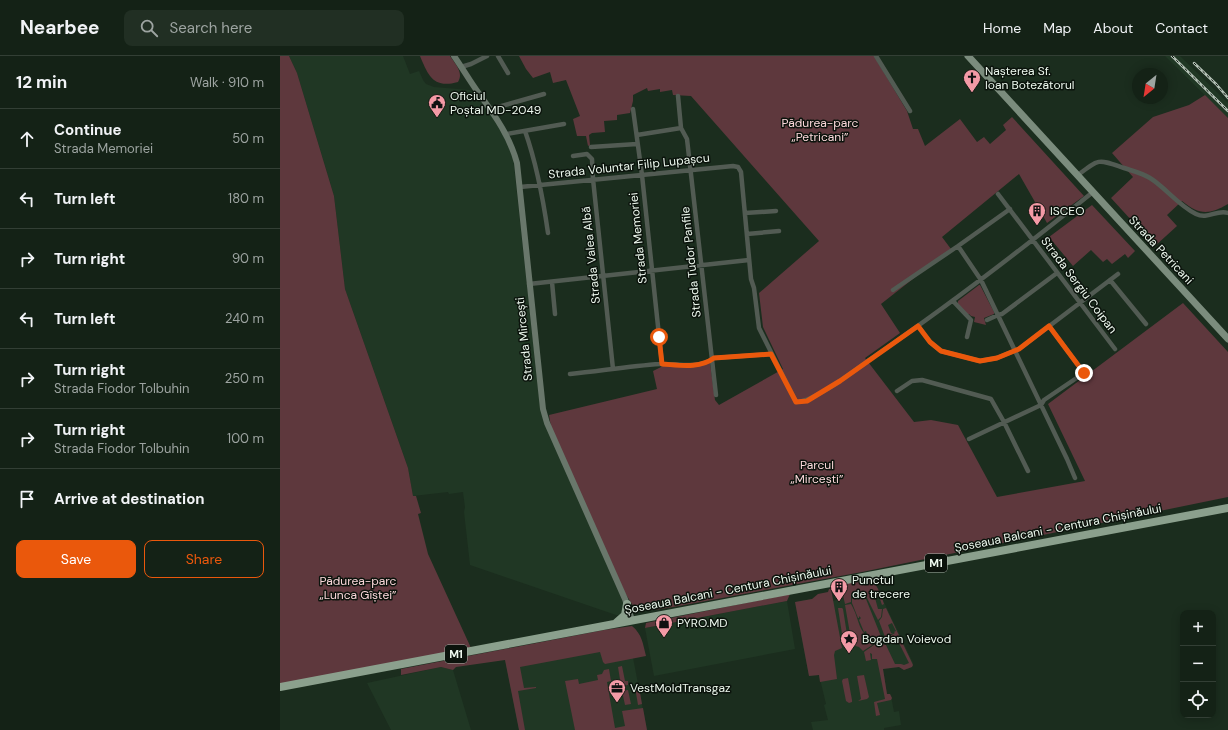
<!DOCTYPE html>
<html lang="en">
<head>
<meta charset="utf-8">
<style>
  :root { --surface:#142216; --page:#212f23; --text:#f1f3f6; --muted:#9da4a1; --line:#333f35; --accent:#ea580c }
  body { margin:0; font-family:"DM Sans",sans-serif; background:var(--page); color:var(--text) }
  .controls { position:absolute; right:12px; bottom:12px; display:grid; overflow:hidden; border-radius:8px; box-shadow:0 2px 10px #0003 }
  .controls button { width:36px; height:36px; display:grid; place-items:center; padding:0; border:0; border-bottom:1px solid var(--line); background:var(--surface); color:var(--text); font:20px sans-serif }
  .compass { position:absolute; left:852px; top:12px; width:36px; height:36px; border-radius:50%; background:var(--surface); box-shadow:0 2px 10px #0003; rotate:210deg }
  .stop { position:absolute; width:12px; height:12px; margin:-9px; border:3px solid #ea580c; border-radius:50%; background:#fff }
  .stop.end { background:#ea580c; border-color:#fff; box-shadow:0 1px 4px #0008 }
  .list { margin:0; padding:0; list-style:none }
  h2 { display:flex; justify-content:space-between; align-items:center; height:52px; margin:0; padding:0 16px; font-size:17px }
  h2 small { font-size:13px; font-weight:400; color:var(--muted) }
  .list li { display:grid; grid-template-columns:26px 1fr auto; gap:12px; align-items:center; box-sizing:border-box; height:60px; padding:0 16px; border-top:1px solid var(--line) }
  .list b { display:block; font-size:15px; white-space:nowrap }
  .list p { margin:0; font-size:13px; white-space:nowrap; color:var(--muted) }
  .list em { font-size:13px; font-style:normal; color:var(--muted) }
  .actions { display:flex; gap:8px; padding:12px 16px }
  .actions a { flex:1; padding:9px 0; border:1px solid var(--accent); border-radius:8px; text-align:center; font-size:14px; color:var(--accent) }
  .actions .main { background:var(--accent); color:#fff }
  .icon { flex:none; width:22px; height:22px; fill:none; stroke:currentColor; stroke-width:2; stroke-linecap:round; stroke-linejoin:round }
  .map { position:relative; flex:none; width:948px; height:674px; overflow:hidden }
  header { display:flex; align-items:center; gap:24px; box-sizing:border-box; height:56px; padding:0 20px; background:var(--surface); border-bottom:1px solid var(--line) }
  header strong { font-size:19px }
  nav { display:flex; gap:22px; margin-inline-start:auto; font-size:14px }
  .search { width:280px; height:36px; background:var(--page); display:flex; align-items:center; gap:10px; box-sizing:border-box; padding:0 14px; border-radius:8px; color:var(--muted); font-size:15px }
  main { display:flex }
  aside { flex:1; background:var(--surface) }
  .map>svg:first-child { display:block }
</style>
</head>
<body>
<header>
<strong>Nearbee</strong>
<div class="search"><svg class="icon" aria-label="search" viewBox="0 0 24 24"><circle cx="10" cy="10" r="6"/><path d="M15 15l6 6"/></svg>Search here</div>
<nav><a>Home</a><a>Map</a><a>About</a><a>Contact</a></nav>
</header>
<main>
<aside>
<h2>12 min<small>Walk · 910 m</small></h2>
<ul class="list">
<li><svg class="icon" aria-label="ahead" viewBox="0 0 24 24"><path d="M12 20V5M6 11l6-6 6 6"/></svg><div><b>Continue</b><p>Strada Memoriei</p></div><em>50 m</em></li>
<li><svg class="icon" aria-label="left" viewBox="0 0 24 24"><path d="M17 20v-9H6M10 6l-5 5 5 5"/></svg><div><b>Turn left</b></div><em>180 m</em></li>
<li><svg class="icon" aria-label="right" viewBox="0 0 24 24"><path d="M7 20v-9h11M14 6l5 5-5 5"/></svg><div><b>Turn right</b></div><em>90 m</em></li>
<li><svg class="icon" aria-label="left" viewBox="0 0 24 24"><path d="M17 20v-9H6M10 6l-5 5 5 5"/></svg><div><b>Turn left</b></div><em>240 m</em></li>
<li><svg class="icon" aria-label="right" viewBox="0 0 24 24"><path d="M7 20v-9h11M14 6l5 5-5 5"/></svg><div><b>Turn right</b><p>Strada Fiodor Tolbuhin</p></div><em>250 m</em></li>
<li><svg class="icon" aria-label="right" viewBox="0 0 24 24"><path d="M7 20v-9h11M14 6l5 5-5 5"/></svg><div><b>Turn right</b><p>Strada Fiodor Tolbuhin</p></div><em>100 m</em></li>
<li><svg class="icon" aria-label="arrive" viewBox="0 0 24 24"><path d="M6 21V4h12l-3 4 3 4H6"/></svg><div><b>Arrive at destination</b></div></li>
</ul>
<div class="actions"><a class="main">Save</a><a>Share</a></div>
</aside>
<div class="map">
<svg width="948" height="674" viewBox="0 0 948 674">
  <rect width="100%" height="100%" fill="#1b2d1e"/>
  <path fill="#203724" d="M9,0H123L130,18L139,15L143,24L146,28L154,31L190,34L201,43L219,69L233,102L260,349L343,544L345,554L340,559H336L190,509L184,456L185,451L183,436L169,438L168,436L133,440L128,412L65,233L54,140L17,17Z
    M885,0H900L948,47V62Z
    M587,533L601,540L633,607L632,611L624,614L619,611L603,613L607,638H610L611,640L614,656L619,655L621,669L604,672V674H533L531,666L548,664L544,649L546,648L539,619L529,620L515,546L548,540L553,545L565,542V541Z
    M507,545L515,593L374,620L365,572Z
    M349,581L367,674H239L225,604Z
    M161,611L173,614L191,674H111L87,627Z"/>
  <path fill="#5e383d" d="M0,0H9L17,17L54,140L65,233L128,412L133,440H136L141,457L138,458L148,498L191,592L0,628Z
    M140,0H170C175,8 184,16 178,26C153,33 148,19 140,0Z
    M239,0H594L627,55L633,73H638L645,90L680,63L697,86L704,81L710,88L726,74L723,69L732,61L804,140L767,167L739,118L662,181L671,193L601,248L620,277L585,302L634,366L651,364L678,369L717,441L805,425L768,348L903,247L948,296V441L582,516L399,550L375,554L355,553L345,537L271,371L269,359L377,333L373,315L383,310L403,311L430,307L435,344L439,349L503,313L483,271L479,237L539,185L411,40L393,39L392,34L380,36V33L368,35L367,32L353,39V45L350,57L337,59V64L324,65L325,76L312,77L309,79L310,89L308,90L306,80H297L293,63L300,60L286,24L273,27L270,16L253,22L246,13Z
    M925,39L948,62V148C929,159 919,159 902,145L887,159L897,170L875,190L831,142L853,121L832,97L873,61L909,49Z
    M812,149L855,195L848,202L845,198L832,208L827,203L823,206L811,194L793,210L769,181Z
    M699,229H700L714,256V258L704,262L706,269L694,266L695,261L691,260L689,258H686L678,249V245Z
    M590,523C598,529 601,539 604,548L602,549L599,540L595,542L598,553H602L601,561L598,564L587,542L579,537L571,539V546L565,548L561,531L563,528Z
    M549,533H551L562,592L555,595L554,599L557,623L540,626L539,619L529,620L515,546L532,543L538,538L548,536Z
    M510,538L507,545L365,572L366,567Z
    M579,538L586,543L602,583L598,585L591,582L585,577L587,578L586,575L584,576L579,564L581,562L579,560V562H578L572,547V540Z
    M571,548C581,565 576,577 597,586L583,595L579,591L572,589L565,549Z
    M558,552H562L563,553L569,591H564Z
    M606,552L633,609L632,611L624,614L619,611L603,613L607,638H610L612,642L611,644L597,647L600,659L596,660L594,646L605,643L597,603H592V598L590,597L591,604L586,605L584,596L598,586L606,589L615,608H621L624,609L629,607L616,581L607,586L605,583L615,577L614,576L616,575L612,567L608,569L611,577H613L605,581L599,565L602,561L603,553Z
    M352,570C362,578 363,588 366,600L325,608L323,606L320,596L240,611L244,632L256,631V632L238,635L245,674H239L225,604L176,611L173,614L161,611L121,619V613L324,574Z
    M342,610L345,625H348V629L341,630L338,611Z
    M329,613L331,625L327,626L335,672L345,670L342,655L363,652L367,674H295L285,625L298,623L299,628L318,624L317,619L322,618L324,614Z
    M584,619L589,641L587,643L578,645L581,643L577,620Z
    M568,622L572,644V646L569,647L566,645L562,625L563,623Z
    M355,631H359L362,648L358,649Z
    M348,634L351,648L345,649L342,635Z"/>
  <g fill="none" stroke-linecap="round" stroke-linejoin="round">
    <path stroke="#525b53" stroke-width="4.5" d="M218,0L228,17
      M596,0L630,55
      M181,11L191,8L207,0
      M398,40L401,72L407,83L436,339
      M211,53L264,38
      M353,53L362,119L382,308
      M245,75C257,109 263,142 268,177
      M227,78L284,68
      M357,79L401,72
      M311,91L357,88
      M293,100L307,98L312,103L313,123L333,313
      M798,119C820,102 818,103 844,112C853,115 862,117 870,122C886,132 898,149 916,158C928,164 937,153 948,157
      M240,131L453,110L458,111L461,116L471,223L474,232L479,272L516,346C536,345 575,314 592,302C668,250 741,194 813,136
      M718,138L835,293
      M465,157L496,155
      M467,178L499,175
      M678,190L701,224L787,403L795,422
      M830,224L866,268
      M272,226L275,258
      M249,228L469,204
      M613,234L678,190L730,153
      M673,245L691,264L687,281
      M707,264L718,259L722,258L777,217
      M638,270L650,286L661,295L700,305L717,302L739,293L838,218
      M290,318C320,315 350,310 380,308C399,307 417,314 434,302L491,298
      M617,335L632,325L642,324L711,343L724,366L748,415
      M689,383L761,349L764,344L804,317L769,270"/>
    <path stroke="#69776b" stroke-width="6" d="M174,0C183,13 191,27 200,39C216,61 230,81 237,107L263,353L267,367L345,543L352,564"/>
    <path stroke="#7b8c7d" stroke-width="7" d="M688,0L948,283"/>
    <path stroke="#8ba08d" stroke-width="8" d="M336,567L345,559L347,548
      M0,631L948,452"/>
    <defs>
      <path id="rail" d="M892,0L948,55
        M914,7L936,28L948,42"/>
    </defs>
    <use href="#rail" stroke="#b6c3b8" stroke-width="2.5"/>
    <use href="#rail" stroke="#0b130c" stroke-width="1" stroke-dasharray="3" stroke-linecap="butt"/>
  </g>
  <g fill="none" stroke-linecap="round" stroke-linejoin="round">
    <path stroke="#ea580c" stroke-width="5" d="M379,281L382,308C399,309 419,313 434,302L491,298L516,346L527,345L560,325L638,270L650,286L661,295L700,305L717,302L739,293L769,270L804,317"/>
  </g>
  <defs>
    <symbol id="church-pin" viewBox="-11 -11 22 30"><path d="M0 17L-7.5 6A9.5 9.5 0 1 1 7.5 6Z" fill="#f49aa6" stroke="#0b130c"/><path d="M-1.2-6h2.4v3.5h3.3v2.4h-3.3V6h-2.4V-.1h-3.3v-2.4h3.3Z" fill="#111"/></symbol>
    <symbol id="civic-pin" viewBox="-11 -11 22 30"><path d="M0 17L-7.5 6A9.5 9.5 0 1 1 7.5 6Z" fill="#f49aa6" stroke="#0b130c"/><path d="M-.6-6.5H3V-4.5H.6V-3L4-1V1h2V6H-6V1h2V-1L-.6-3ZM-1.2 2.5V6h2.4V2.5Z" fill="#111"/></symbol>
    <symbol id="building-pin" viewBox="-11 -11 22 30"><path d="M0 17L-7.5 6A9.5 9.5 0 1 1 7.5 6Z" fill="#f49aa6" stroke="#0b130c"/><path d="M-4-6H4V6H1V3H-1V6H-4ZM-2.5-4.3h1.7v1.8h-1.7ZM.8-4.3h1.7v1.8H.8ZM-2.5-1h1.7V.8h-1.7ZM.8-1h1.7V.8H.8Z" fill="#111"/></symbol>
    <symbol id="shop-pin" viewBox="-11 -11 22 30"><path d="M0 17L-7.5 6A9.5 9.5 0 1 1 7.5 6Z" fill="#f49aa6" stroke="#0b130c"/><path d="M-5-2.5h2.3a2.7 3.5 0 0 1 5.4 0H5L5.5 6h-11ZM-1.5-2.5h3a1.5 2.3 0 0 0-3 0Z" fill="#111"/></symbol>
    <symbol id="sight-pin" viewBox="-11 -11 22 30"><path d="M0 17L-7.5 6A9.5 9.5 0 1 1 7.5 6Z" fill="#f49aa6" stroke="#0b130c"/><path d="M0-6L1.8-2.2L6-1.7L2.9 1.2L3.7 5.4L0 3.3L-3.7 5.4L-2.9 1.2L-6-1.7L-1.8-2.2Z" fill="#111"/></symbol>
    <symbol id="office-pin" viewBox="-11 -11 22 30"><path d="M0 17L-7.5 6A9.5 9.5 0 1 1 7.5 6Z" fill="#f49aa6" stroke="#0b130c"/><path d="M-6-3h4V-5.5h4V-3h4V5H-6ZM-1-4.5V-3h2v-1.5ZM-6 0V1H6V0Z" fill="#111"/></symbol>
  </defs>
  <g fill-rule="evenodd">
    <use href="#church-pin" x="682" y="12" width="20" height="27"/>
    <use href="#civic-pin" x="147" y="37" width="20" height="27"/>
    <use href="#building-pin" x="747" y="145" width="20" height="27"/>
    <use href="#building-pin" x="549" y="521" width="20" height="27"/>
    <use href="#shop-pin" x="374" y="557" width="20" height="27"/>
    <use href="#sight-pin" x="559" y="573" width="20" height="27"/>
    <use href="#office-pin" x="327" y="622" width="20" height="27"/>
  </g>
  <g text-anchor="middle" stroke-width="3" stroke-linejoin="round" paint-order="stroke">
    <g fill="#0b130c" stroke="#a9b3aa" stroke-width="1">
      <rect x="645" y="498" width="22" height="18" rx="3"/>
      <rect x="165" y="589" width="22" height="18" rx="3"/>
    </g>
    <g font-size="11" font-weight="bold" fill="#edf8ee">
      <text x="656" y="511">M1</text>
      <text x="176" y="602">M1</text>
    </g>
    <g font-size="12" fill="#edf8ee" stroke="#0b130c" text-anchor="start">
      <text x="705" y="19">Nașterea Sf.<tspan x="705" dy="14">Ioan Botezătorul</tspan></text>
      <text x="170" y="44">Oficiul<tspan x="170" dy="14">Poștal MD-2049</tspan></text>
      <text x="770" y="159">ISCEO</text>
      <text x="572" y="528">Punctul<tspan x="572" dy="14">de trecere</tspan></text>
      <text x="397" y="571">PYRO.MD</text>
      <text x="582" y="587">Bogdan Voievod</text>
      <text x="350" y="636">VestMoldTransgaz</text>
    </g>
    <g font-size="12" fill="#fbd7da" stroke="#0b130c">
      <text x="540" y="71">Pădurea-parc<tspan x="540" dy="14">„Petricani”</tspan></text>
      <text x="537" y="413">Parcul<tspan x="537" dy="14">„Mircești”</tspan></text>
      <text x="78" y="529">Pădurea-parc<tspan x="78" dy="14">„Lunca Gîștei”</tspan></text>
    </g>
    <g font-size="12" fill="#edf8ee" stroke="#0b130c">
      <text transform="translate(349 110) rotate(-6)" y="4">Strada Voluntar Filip Lupașcu</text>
      <text transform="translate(358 182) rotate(-96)" y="4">Strada Memoriei</text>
      <text transform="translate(881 194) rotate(47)" y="4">Strada Petricani</text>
      <text transform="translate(311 199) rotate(-96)" y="4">Strada Valea Albă</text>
      <text transform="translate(411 206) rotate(-96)" y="4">Strada Tudor Panfile</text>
      <text transform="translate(799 229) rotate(53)" y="4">Strada Sergiu Coipan</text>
      <text transform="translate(244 283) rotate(-96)" y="4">Strada Mircești</text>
      <text transform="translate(778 472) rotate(-11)" y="4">Șoseaua Balcani - Centura Chișinăului</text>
      <text transform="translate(448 534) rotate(-11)" y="4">Șoseaua Balcani - Centura Chișinăului</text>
    </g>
  </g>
</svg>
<div class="controls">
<button>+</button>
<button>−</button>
<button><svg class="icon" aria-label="locate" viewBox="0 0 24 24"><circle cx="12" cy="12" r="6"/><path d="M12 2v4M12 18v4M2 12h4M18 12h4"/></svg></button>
</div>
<svg class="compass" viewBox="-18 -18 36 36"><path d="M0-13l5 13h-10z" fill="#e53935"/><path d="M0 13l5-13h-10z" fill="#9da4a1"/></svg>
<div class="stop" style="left:379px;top:281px"></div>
<div class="stop end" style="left:804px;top:317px"></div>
</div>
</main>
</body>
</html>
